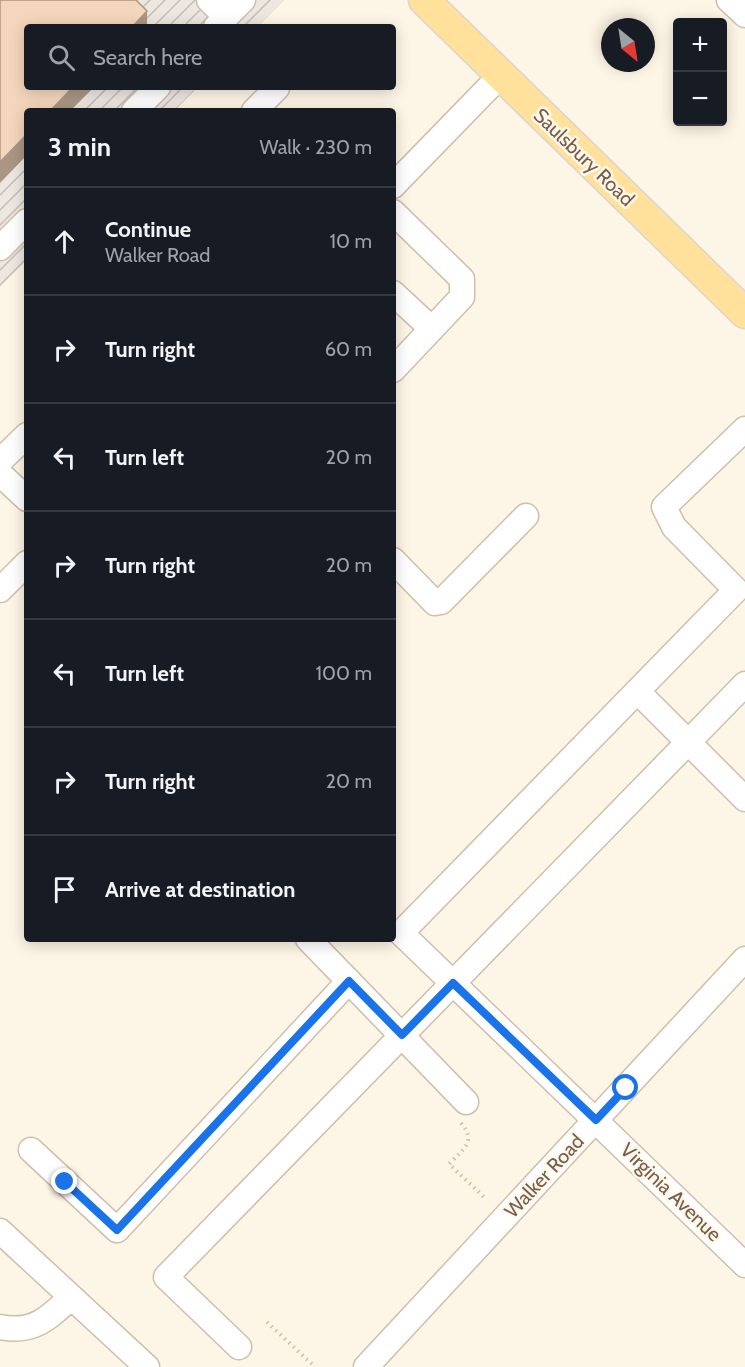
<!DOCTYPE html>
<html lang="en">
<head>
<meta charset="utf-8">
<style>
  :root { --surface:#171b24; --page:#20242c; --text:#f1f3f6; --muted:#9ea1a6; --line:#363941 }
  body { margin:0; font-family:Cabin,sans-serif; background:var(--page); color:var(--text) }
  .controls { position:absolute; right:18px; top:18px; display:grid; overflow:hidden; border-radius:6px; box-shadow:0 3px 15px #0003 }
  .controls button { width:54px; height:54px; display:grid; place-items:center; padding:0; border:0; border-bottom:2px solid var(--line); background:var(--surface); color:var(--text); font:30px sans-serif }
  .compass { position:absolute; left:601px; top:18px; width:54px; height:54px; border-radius:50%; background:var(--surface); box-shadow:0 3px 15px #0003; rotate:150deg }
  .stop { position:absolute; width:18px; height:18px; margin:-14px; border:4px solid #1a73e8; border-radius:50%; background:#fff }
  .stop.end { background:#1a73e8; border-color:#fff; box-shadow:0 2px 6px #0008 }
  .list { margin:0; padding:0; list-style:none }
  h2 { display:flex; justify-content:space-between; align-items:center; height:78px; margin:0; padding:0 24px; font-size:26px }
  h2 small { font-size:20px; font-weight:400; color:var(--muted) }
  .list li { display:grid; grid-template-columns:39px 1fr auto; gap:18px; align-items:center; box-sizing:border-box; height:108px; padding:0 24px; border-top:2px solid var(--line) }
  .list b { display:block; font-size:22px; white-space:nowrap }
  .list p { margin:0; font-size:20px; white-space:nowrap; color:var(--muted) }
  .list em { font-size:20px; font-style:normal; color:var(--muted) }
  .icon { flex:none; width:33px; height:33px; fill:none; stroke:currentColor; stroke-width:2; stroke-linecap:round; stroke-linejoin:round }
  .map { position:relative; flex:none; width:745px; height:1367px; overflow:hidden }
  .search { position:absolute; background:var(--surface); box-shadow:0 3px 15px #0003; left:24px; top:24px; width:372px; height:66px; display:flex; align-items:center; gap:15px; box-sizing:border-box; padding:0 21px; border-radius:6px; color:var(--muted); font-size:22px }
  .panel { position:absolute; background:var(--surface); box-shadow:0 3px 15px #0003; left:24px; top:108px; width:372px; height:834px; border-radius:6px }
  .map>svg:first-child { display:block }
</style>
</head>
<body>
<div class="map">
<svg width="745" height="1367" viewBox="0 0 745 1367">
  <defs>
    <pattern id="industrial-furrows" width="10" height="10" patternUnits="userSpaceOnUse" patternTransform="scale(1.5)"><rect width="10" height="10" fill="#ede7e0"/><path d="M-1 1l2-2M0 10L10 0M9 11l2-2" fill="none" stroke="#c5beb8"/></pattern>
  </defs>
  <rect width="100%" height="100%" fill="#fdf6e6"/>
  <path fill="url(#industrial-furrows)" d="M0,0H284L257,27H27V87H198L174,111H27V260L0,287Z"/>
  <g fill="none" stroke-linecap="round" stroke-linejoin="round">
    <defs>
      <path id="minor" d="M209,0L226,17
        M729,0L745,15
        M216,27L243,0
        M134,111L158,87
        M254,111L277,88
        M393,186L501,75
        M393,212L462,279V297L393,370
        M0,248L27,221
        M393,293L432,329
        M745,429L664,507L674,527L736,590L401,933L745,1265
        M0,461L27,435
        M0,474L27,499
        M393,560L435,603L441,602L526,516
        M0,590L27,563
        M637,691L745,799
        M308,939L466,1102
        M31,1150L117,1230L349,981
        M0,1231L147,1367
        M0,1327C33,1334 49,1318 71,1297
        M239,1347L166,1277L745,684
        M366,1367L745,959"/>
      <path id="major" d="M424,0L745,313"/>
    </defs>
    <use href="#minor" stroke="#d0beab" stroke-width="27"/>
    <use href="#major" stroke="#dcd5d0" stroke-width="33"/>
    <path stroke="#daba9f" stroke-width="4" stroke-dasharray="1.5 4.5" stroke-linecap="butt" d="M461,1123C477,1142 463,1149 449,1164L485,1198
      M267,1322L315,1367"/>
    <use href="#minor" stroke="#fff" stroke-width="24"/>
    <use href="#major" stroke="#ffe19c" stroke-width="30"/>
  </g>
  <path fill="#ab9684" d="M147,11V27H132Z
    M73,87H94L70,111H50Z
    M27,134V155L0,183V162Z"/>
  <path fill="#f4d6bc" stroke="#ab9684" stroke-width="1.5" d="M0,0H136L147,11L132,27H27V87H73L50,111H27V134L0,162Z"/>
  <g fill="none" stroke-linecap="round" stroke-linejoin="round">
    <path stroke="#1a73e8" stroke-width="8" d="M65,1182L117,1230L349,981L402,1035L453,983L596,1120L626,1088"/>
  </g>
  <g text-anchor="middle" stroke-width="5" stroke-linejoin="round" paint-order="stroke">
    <g font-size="20" fill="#785d49" stroke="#fff9ed">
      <text transform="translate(584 157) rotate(44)" y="7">Saulsbury Road</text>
      <text transform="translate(544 1176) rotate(-47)" y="7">Walker Road</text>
      <text transform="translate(671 1192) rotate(44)" y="7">Virginia Avenue</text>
    </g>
  </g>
</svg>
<div class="controls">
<button>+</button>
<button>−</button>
</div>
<svg class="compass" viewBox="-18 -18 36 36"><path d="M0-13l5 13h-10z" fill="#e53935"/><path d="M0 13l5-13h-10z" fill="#9ea1a6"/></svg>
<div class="stop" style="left:626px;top:1088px"></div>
<div class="stop end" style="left:65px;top:1182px"></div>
<div class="search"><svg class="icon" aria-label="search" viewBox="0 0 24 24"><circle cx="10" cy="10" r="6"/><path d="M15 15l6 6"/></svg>Search here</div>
<section class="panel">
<h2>3 min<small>Walk · 230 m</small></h2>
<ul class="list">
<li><svg class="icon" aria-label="ahead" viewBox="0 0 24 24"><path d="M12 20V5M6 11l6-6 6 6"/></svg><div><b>Continue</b><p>Walker Road</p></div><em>10 m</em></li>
<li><svg class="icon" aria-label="right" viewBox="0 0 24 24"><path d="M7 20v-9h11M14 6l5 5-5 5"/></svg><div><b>Turn right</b></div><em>60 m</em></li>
<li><svg class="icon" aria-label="left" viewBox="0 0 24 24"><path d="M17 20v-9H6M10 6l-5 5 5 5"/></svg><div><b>Turn left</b></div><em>20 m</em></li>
<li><svg class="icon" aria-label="right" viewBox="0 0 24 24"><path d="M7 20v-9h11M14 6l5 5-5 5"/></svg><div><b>Turn right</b></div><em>20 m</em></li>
<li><svg class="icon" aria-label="left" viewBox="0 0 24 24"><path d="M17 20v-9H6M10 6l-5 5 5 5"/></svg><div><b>Turn left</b></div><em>100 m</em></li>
<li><svg class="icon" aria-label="right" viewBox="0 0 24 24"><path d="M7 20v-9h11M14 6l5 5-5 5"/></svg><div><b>Turn right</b></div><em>20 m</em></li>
<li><svg class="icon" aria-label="arrive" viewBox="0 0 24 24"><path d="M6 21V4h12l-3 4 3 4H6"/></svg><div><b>Arrive at destination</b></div></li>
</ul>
</section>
</div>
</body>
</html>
